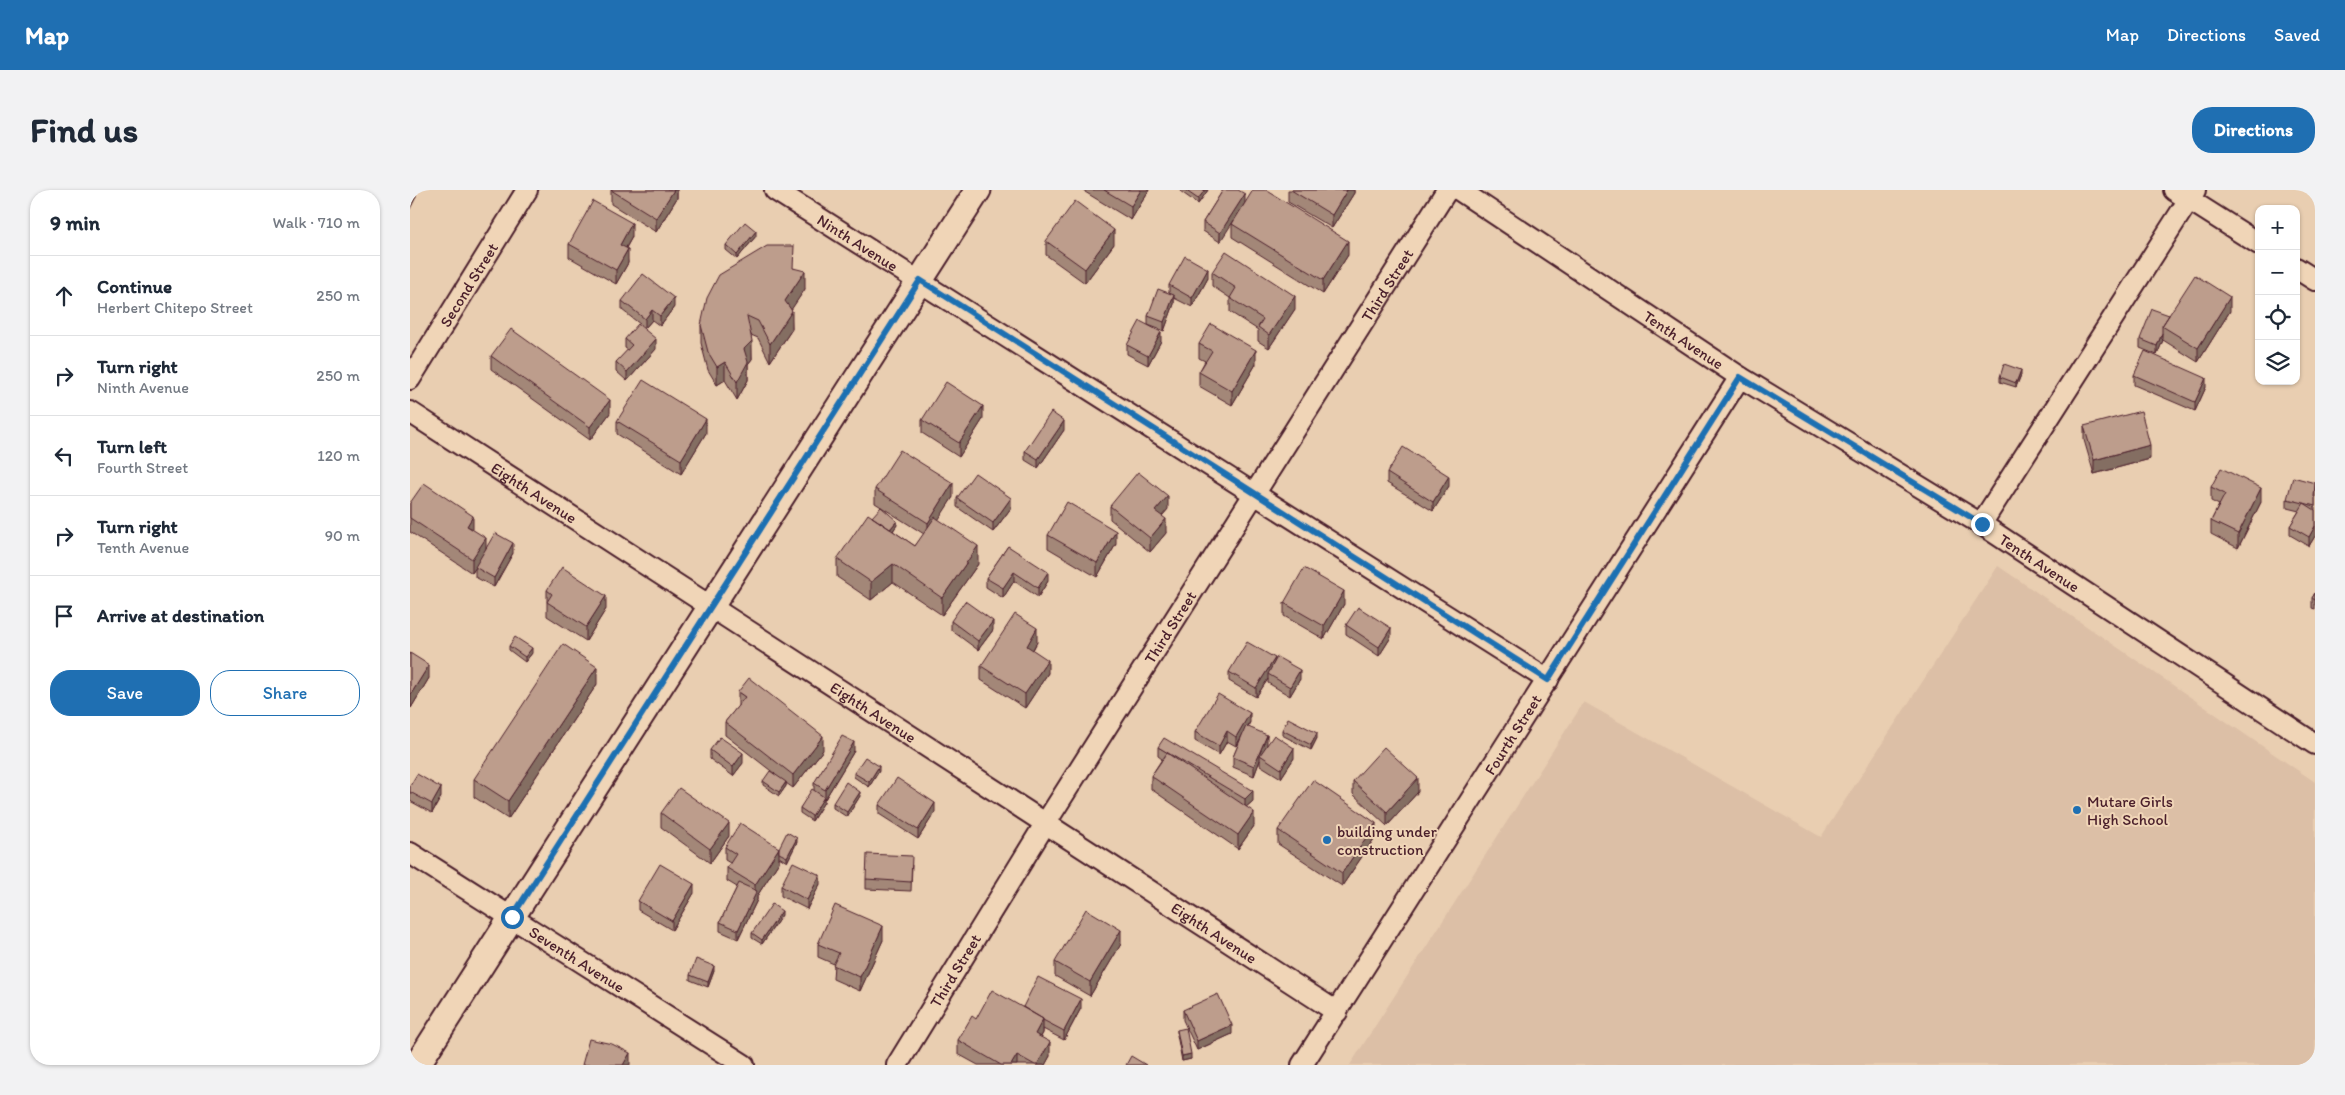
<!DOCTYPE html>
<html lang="en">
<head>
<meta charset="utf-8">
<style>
  :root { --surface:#fff; --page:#f2f2f3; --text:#1f2937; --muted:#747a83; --line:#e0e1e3; --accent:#1f6fb2 }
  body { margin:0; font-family:Itim,sans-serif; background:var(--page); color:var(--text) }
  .controls { position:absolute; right:15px; top:15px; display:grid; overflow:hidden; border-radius:10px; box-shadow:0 1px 4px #0004 }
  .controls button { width:45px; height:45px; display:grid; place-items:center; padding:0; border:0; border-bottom:1px solid var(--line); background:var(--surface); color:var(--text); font:25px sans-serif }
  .stop { position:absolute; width:15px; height:15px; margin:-11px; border:4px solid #1f6fb2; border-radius:50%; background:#fff }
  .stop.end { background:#1f6fb2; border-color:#fff; box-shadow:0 1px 5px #0008 }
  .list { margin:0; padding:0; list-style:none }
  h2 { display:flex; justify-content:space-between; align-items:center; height:65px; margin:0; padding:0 20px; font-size:21px }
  h2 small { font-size:16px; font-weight:400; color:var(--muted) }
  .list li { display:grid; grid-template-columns:32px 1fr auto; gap:15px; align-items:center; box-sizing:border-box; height:80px; padding:0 20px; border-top:1px solid var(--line) }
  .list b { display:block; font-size:19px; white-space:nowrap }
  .list p { margin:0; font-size:16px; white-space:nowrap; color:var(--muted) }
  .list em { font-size:16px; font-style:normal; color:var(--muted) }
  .actions { display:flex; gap:10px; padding:15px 20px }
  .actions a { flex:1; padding:11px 0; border:1px solid var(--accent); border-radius:20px; text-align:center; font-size:18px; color:var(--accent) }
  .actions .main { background:var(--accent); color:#fff }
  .icon { flex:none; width:28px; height:28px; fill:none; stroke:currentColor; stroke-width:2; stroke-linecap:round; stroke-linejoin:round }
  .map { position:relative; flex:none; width:1905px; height:875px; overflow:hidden; border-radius:20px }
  header { display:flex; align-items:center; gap:30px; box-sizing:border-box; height:70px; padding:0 25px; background:var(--accent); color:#fff }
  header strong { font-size:24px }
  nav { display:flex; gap:28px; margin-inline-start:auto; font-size:18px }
  .intro { display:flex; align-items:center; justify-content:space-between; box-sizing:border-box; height:120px; padding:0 30px }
  h1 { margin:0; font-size:35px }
  .button { padding:12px 22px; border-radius:20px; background:var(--accent); color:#fff; font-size:18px; font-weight:700 }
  main { display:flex; gap:30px; padding:0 30px }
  aside { flex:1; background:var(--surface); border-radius:20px; box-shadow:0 1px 4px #0004 }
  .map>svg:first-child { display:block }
</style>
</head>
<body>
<header>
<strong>Map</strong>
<nav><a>Map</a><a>Directions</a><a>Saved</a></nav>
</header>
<div class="intro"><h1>Find us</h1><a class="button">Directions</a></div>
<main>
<aside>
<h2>9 min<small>Walk · 710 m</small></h2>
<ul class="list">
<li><svg class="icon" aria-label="ahead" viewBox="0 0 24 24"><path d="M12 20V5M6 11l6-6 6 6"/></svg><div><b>Continue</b><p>Herbert Chitepo Street</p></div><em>250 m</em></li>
<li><svg class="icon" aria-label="right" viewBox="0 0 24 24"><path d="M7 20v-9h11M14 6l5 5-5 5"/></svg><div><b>Turn right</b><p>Ninth Avenue</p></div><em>250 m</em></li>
<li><svg class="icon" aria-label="left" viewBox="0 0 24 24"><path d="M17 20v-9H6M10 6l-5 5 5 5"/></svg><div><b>Turn left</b><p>Fourth Street</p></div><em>120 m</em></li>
<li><svg class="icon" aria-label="right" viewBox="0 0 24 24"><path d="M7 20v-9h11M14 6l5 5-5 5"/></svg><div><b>Turn right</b><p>Tenth Avenue</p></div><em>90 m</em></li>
<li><svg class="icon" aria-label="arrive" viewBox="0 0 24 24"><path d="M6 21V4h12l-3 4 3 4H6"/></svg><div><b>Arrive at destination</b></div></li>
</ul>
<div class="actions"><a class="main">Save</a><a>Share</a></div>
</aside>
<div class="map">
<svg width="1905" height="875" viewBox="0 0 1905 875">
  <rect width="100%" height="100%" fill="#e9ceb1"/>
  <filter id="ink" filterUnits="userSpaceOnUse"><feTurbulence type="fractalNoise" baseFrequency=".02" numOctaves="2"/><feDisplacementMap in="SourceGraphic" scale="10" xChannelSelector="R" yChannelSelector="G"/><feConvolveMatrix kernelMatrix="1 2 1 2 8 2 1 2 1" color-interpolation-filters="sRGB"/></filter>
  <g filter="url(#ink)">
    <path fill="#dcbfa6" d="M1588,376L1905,592V875H940L1174,512L1411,647Z"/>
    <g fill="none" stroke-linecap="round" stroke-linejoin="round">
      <defs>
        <g id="minor">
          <path id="s1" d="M365,0L1138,490"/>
          <path id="s2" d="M1049,0L1330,187L1571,334L1905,554"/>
          <path d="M1764,0L1849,54"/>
          <path d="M1886,78L1905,90"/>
          <path id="s3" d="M0,189L117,0"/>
          <path id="s4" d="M0,222L927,822"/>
          <path d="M1571,334L1785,0"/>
          <path id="s5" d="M0,663L334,875"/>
          <path id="s6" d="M487,875L635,634L1037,0"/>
          <path id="s7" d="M892,875L1330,187"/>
        </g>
        <path id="major" d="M7,875L568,0"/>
      </defs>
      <use href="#minor" stroke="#4a1f2b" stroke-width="24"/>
      <use href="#major" stroke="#4a1f2b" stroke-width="29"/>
      <use href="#minor" stroke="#f0d5b7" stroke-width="20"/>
      <use href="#major" stroke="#f0d5b7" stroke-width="25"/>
    </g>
    <path fill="#a38778" stroke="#4a1f2b" d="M201,0H267V8L246,42L201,14Z
      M675,0H739L721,30L675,2Z
      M770,0H798L788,14L770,1Z
      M813,0L810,52L793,41V32Z
      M878,0H944V3L922,38L878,12Z
      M822,34L938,65L913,104L822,47Z
      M346,46L327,69L316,60V55Z
      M222,47L216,58L218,73L206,94L159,67V54Z
      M636,51L704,54L675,93L636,65Z
      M384,78L395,99L381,119L382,139L360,172L348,148L341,145L342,169L338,174V190L327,210L315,190L307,195L298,180L291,153V135Z
      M802,82L885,119L859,158L848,151V140L820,122V108L802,96Z
      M798,88L782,117L764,108V114L754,141L738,135V126L759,103V95Z
      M212,111L264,117L250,136L242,130L235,138L212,120Z
      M1820,121L1788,172L1753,150L1747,165L1730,158V149L1759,125Z
      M215,149L246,159L217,191L206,181V172L218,160L215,158Z
      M751,151L738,175L717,164V155Z
      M789,154L846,174L822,215L789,196V182L795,171L789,168Z
      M81,166L200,223L180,250L81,179Z
      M1611,185L1606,197L1590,192V187Z
      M1724,185L1796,197L1785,221L1724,195Z
      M573,229L549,267L512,243V230Z
      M207,231L296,243L271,284L207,244Z
      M1674,236L1740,269L1684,284L1674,250Z
      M654,240L628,278L615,270V261Z
      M977,283L1039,296L1023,321L977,293Z
      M1905,293V346L1899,356L1880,345V336L1889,321L1877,318V309Z
      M1801,297L1851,312L1828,358L1801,344V331L1809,315L1801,311Z
      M465,299L543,307L528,329L568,374L532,425L483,392L461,410L427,387V369L462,327L487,335L483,341L505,356L514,344L465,313Z
      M547,308L601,318L583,342L547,317Z
      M0,313L63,340L76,359L103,363L84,397L65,387V378L62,383L0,342Z
      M700,316L758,319L752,326L756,343L740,362L700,329Z
      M638,345L706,354L687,387L638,358Z
      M598,356L638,391L628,407L604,391L593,408L576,397V388Z
      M137,400L196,419L176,451L137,426Z
      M1905,403V419L1902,418V408Z
      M874,413L934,414L914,449L874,426Z
      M541,431L583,440L568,460L541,440Z
      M936,435L981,447L969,466L936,444Z
      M627,452L623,460L638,483L615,518L571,490V476Z
      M99,456L122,463L115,472L99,460Z
      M0,463L19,488L1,518L0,517Z
      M865,472L890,489L880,506L858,493V489L846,507L819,491V482Z
      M187,494L98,629L64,607V589Z
      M328,502L413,560L383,598L376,593V596L369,606L353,595V591L365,584L315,545V532L328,516Z
      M840,532L838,537L857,555L856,557L884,568L871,588L850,575V570L844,586L823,577V567L831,548L826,556L817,551L809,565L785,551V542Z
      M872,540L907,548L901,560L872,545Z
      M748,557L843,611L836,617L844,636L828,659L741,599V586L752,569L748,566Z
      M300,560L333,573L323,586L300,569Z
      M444,561L415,609L414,608V612L402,631L390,623V618L404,601V593Z
      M469,581L459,597L444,587V583Z
      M943,591L1008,602L977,636L943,604Z
      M0,596L31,607L22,623L0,611Z
      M450,606L437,627L423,618V613Z
      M469,615L525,622L508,649L469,624Z
      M251,623L319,646L300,673L251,637Z
      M868,640L966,646L932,696L868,654Z
      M387,652L377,672L369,667V672L347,706V710L328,749L310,741V732L327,697L317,691V678L320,673L315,670V657L369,658Z
      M502,675L501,701L456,699V689Z
      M410,694L397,719L371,706V696Z
      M284,703L262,740L228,720V711Z
      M372,725L352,754L342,748V743Z
      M473,750L450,801L423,789L424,774L408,767V754Z
      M711,754L680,806L645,786V772Z
      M304,781L298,797L280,790V785Z
      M613,817L671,818L654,850L633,839V843L631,847L640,866L635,875H568L548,864V850L566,829Z
      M773,820L822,844L787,860L773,830Z
      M767,840L781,869L772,871L767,845Z"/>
    <path fill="#846e62" stroke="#4a1f2b" d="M3,0H6V7L0,19V5Z
      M264,0H267V8L246,42V28Z
      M731,0H739L721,30V16Z
      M795,0H798L788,14V9Z
      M937,0H944V3L922,38V25Z
      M835,4V13L810,52V43Z
      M222,33V47L210,68V55Z
      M704,40V54L675,93V79Z
      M346,41V46L327,69V65Z
      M938,51V65L913,104V90Z
      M218,59V73L206,94V80Z
      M798,79V88L782,117V108Z
      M395,81V99L375,129V111Z
      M764,105V114L754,141V132Z
      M885,106V119L859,158V145Z
      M1820,107V121L1788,172V158Z
      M264,108V117L250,136V126Z
      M242,120V130L235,138V129Z
      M382,121V139L360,172V154Z
      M751,142V151L738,175V166Z
      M1752,143V149L1753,150L1747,165V156Z
      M246,149V159L217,191V182Z
      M342,151V169L338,174V190L327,210V192L334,159Z
      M846,160V174L822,215V201Z
      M315,172V190L307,195V177Z
      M1611,180V185L1606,197V193Z
      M1796,188V197L1785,221V212Z
      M200,210V223L180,250V237Z
      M573,216V229L549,267V253Z
      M296,229V243L271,284V270Z
      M654,231V240L628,278V269Z
      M1740,255V269L1684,284V270Z
      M1039,286V296L1023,321V312Z
      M543,293V307L518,346V333Z
      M1851,298V312L1828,358V344Z
      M758,306V319L745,334V321Z
      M601,308V318L583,342V333Z
      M63,326V339L57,336Z
      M756,329V343L740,362V348Z
      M487,331V335L479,346V341Z
      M1905,336V346L1899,356V347Z
      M706,341V354L687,387V373Z
      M76,348V362L62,383V369Z
      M103,353V363L84,397V388Z
      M568,356V374L532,425V408Z
      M483,374V392L461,410V392Z
      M604,382V391L593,408V398Z
      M638,382V391L628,407V398Z
      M934,401V414L914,449V436Z
      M196,406V419L176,451V437Z
      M583,431V440L568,460V451Z
      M627,438V452L617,470V456Z
      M981,438V447L969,466V457Z
      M122,458V463L115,472V467Z
      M865,468V477L858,484V489L846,507V498Z
      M638,470V483L615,518V504Z
      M19,475V488L1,518V504Z
      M187,477V494L98,629V611Z
      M890,480V489L880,506V497Z
      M840,523V532L826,556V547Z
      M817,541V551L809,565V556Z
      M907,543V548L901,560V555Z
      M857,545V555L852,566L850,565V570L844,586V576Z
      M413,546V560L383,598V585Z
      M444,552V561L415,609V600Z
      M884,558V568L871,588V579Z
      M333,563V573L323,586V577Z
      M469,576V581L459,597V592Z
      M1008,588V602L977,636V622Z
      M376,592V596L369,606V602Z
      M31,598V607L22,623V614Z
      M843,601V611L835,618V609Z
      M450,602V606L437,627V622Z
      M414,607V612L402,631V626Z
      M525,613V622L508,649V640Z
      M844,622V636L828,659V645Z
      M319,633V646L300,673V659Z
      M966,633V646L932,696V683Z
      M387,648V652L377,672V667Z
      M369,658V672L347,706V710L328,749V740L345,705V695Z
      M410,685V694L397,719V710Z
      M284,694V703L262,740V731Z
      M372,721V725L352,754V750Z
      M473,736V750L450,801V787Z
      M711,740V754L680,806V792Z
      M304,776V781L298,797V792Z
      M671,809V818L654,850V841Z
      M633,829V843L625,857V844Z
      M822,835V844L787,860V851Z
      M640,852V866L635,875H627Z
      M220,863V875H213Z
      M781,864V869L772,871V866Z
      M607,865V875H601Z"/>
    <path fill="#bd9d8c" stroke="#4a1f2b" d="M201,0H264L246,28Z
      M694,0H731L721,16Z
      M775,0H795L788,9Z
      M813,0H828L835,4L810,43L793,32Z
      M843,0H856L938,51L913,90L822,34Z
      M881,0H937L922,25Z
      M183,11L222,33L210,55L218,59L206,80L159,54Z
      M665,11L704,40L675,79L636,51Z
      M335,32L346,41L327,65L316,55Z
      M357,56H384L383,78L395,81L375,111L382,121L360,154L348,131L337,126L342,151L334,159L338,172L327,192L315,172L307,177L298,162L291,135L297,108L309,85Z
      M816,61L885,106L859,145L848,137L853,129L820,108L826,98L802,82Z
      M775,66L798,79L782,108L759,95Z
      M233,84L264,108L250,126L242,120L235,129L212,111Z
      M1785,85L1820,107L1788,158L1752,136Z
      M748,99L764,105L754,132L738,126Z
      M1742,119L1759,125L1752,136V143L1747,156L1730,149Z
      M730,131L751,142L738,166L717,155Z
      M228,134L246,149L217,182L206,172L222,155L215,149Z
      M801,134L846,160L822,201L789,182L802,161L789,154Z
      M101,139L200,210L180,237L81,166Z
      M1735,161L1796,188L1785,212L1724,185Z
      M1594,174L1611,180L1606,193L1590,187Z
      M233,190L296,229L271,270L207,231Z
      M536,192L573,216L549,253L512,230Z
      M1731,221L1740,255L1684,270L1674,236Z
      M641,222L654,231L628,269L615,261Z
      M993,257L1039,286L1023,312L977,283Z
      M490,260L543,293L518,333L465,299Z
      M1811,278L1851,298L1828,344L1801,331L1815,304L1801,297Z
      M728,282L758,306L745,321L756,329L740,348L700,316Z
      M565,283L601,308L583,333L547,308Z
      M1883,287L1905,293L1904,307H1905V316L1894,313L1905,320V336L1899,347L1880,336L1894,313L1877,309Z
      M14,293L63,326L57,336L76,348L62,369L0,328V313Z
      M657,312L706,341L687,373L638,345Z
      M471,317L487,331L480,339L462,327Z
      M458,324L505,356L525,327L568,356L532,408L483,374L461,392L427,369Z
      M85,343L103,353L84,388L65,377Z
      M598,356L638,382L628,398L604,382L593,398L576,388Z
      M152,377L196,406L176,437L137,412L142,404L137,400Z
      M894,378L934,401L914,436L874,413Z
      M1905,403V410L1902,408Z
      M555,411L583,431L568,451L541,431Z
      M948,417L981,438L969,457L936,435Z
      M605,424L627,438L617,456L638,470L615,504L571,476Z
      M105,447L122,458L115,467L99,456Z
      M837,452L865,468L846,498L819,482Z
      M153,454L187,477L98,611L64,589Z
      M0,463L19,475L1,504H0Z
      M867,467L890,480L880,497L858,484Z
      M339,488L413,546L383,585L315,532L335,507L328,502Z
      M808,504L840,523L826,547L817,541L809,556L785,542Z
      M878,528L907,543L901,555L872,540Z
      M836,536L857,545L844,576L823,567Z
      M864,545L884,558L871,579L850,565Z
      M432,546L444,552L415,600L404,593Z
      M310,547L333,563L323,577L300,560Z
      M754,548L843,601L835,609L748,557Z
      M974,557L1008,588L977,622L943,591Z
      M757,563L844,622L828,645L741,586Z
      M455,567L469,576L459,592L444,583Z
      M360,581L376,592L369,602L353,591Z
      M7,584L31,598L22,614L0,602V596Z
      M487,588L525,613L508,640L469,615Z
      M903,590L966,633L932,683L868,640Z
      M436,592L450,602L437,622L423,613Z
      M269,598L319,633L300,659L251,623Z
      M402,599L414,607L402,626L390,618Z
      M330,633L369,658L345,695L317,678L326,664L315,657Z
      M377,642L387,648L377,667L369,663V658Z
      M457,664L502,666L501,692L456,689Z
      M383,672L410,685L397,710L371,696Z
      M250,674L284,694L262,731L228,711Z
      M329,693L347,701L328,740L310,732Z
      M362,714L372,721L352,750L342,743Z
      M425,715L473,736L450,787L423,775L429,763L408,754Z
      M676,719L711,740L680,792L645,772Z
      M286,769L304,776L298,792L280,785Z
      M628,787L671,809L654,841L633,830V829L613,817Z
      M582,800L633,829L625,844L640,852L627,875H625L607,865L601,875H591L548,850L562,826L566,829Z
      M808,804L822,835L787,851L773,820Z
      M776,838L781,864L772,866L767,840Z
      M179,849L202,854L220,863L213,875H172Z
      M721,866L736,875H716Z"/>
  </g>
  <g fill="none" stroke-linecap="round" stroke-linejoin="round" filter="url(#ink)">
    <path stroke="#1f6fb2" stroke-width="6" d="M102,727L510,90L1138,490L1330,187L1572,334"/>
  </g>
  <g fill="#1f6fb2" stroke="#f0d5b7" stroke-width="2">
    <circle cx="1667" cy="620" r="5"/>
    <circle cx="917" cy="650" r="5"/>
  </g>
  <g text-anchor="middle" stroke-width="4" stroke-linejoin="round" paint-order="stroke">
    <g font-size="16" fill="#4a1f2b" stroke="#f0d5b7">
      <text dy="6" stroke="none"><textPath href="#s1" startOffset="98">Ninth Avenue</textPath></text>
      <text dy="6" stroke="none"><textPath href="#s6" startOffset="921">Third Street</textPath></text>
      <text dy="6" stroke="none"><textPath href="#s3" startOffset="111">Second Street</textPath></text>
      <text dy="6" stroke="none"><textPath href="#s2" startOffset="270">Tenth Avenue</textPath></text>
      <text dy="6" stroke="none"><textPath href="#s4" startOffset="148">Eighth Avenue</textPath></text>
      <text dy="6" stroke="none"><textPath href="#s2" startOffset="690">Tenth Avenue</textPath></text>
      <text dy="6" stroke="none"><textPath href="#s6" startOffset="516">Third Street</textPath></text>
      <text dy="6" stroke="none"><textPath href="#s4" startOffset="552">Eighth Avenue</textPath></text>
      <text dy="6" stroke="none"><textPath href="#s7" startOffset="392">Fourth Street</textPath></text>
      <text dy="6" stroke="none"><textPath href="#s4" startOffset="958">Eighth Avenue</textPath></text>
      <text dy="6" stroke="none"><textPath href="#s5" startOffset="198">Seventh Avenue</textPath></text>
      <text dy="6" stroke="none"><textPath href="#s6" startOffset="111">Third Street</textPath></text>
    </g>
    <g font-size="16" fill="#4a1f2b" stroke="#f0d5b7" text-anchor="start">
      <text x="1677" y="617">Mutare Girls<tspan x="1677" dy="18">High School</tspan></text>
      <text x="927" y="647">building under<tspan x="927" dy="18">construction</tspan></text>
    </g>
  </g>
</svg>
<div class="controls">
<button>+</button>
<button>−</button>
<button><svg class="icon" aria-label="locate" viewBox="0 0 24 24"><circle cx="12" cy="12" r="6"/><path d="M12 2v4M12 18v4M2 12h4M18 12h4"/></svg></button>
<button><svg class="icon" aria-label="layers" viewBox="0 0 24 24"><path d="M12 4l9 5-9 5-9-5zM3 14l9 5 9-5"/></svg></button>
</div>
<div class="stop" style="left:102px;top:727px"></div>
<div class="stop end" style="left:1572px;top:334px"></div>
</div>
</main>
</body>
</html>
